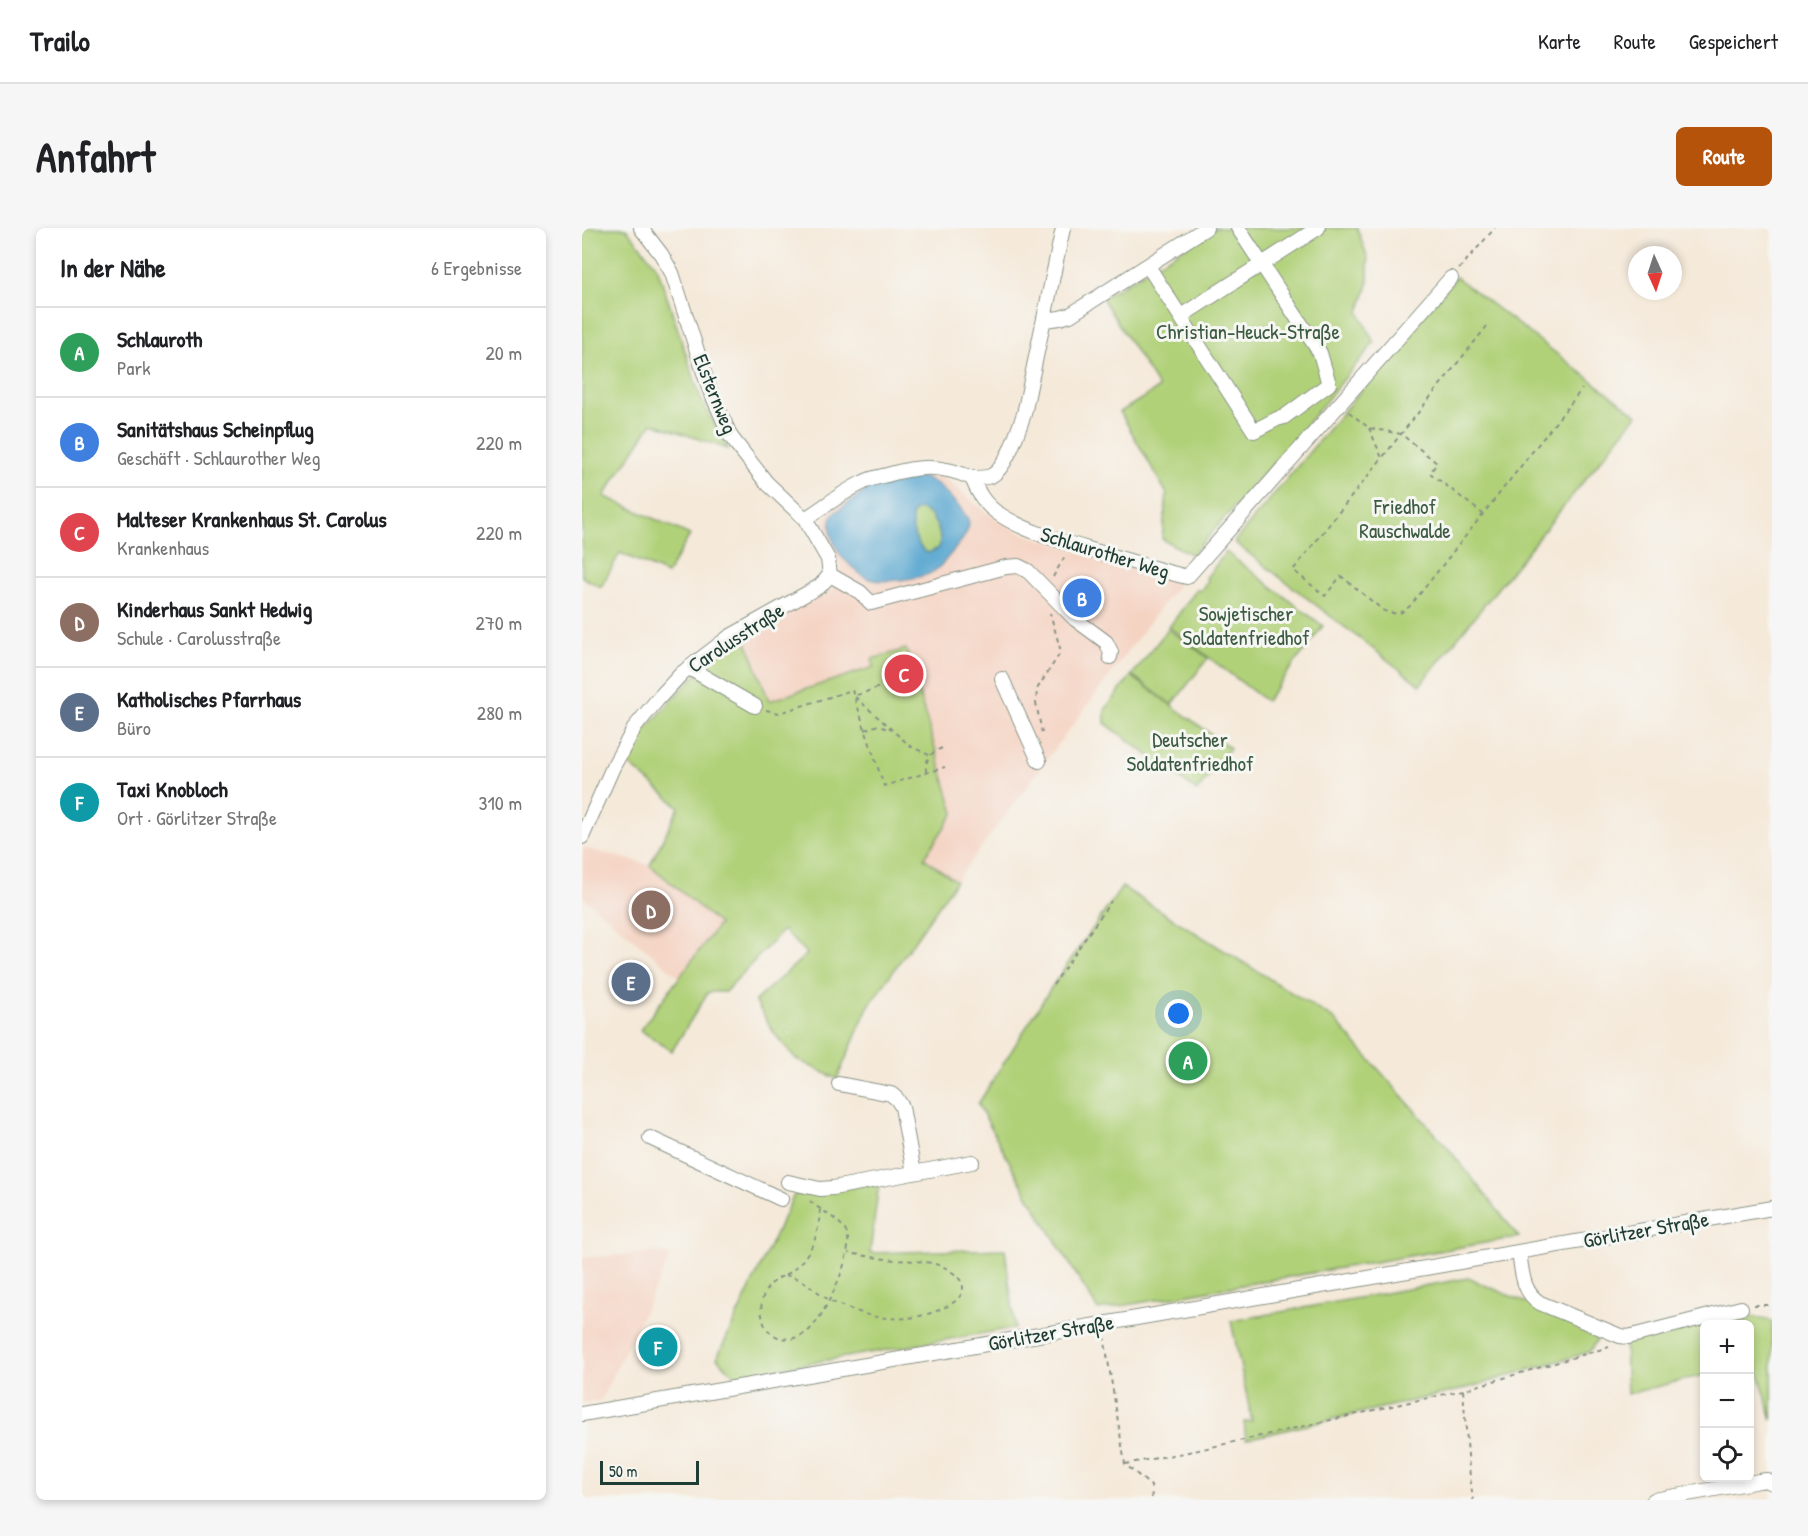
<!DOCTYPE html>
<html lang="de">
<head>
<meta charset="utf-8">
<style>
  :root { --surface:#fff; --page:#f6f6f6; --text:#202124; --muted:#757577; --line:#e0e0e0; --accent:#b45309 }
  body { margin:0; font-family:"Patrick Hand",sans-serif; background:var(--page); color:var(--text) }
  .controls { position:absolute; right:18px; bottom:18px; display:grid; overflow:hidden; border-radius:9px; box-shadow:0 3px 9px #0003 }
  .controls button { width:54px; height:54px; display:grid; place-items:center; padding:0; border:0; border-bottom:2px solid var(--line); background:var(--surface); color:var(--text); font:30px sans-serif }
  .compass { position:absolute; left:1046px; top:18px; width:54px; height:54px; border-radius:50%; background:var(--surface); box-shadow:0 3px 9px #0003; rotate:177deg }
  .scale { position:absolute; left:18px; bottom:15px; width:99px; box-sizing:border-box; padding-left:6px; border:3px solid #1f3d34; border-top:0; font-size:16px; line-height:21px; white-space:nowrap; color:#1f3d34; -webkit-text-stroke:4px #f6f6f2; paint-order:stroke }
  .you { position:absolute; left:597px; top:786px; width:21px; height:21px; margin:-15px; border:4px solid #fff; border-radius:50%; background:#1a73e8; box-shadow:0 0 0 9px #1a73e833 }
  .badge { display:grid; place-items:center; width:39px; height:39px; border-radius:50%; background:var(--accent); color:#fff; font-size:20px; font-weight:700 }
  .pin { position:absolute; translate:-50% -50%; border:3px solid #fff; box-shadow:0 2px 6px #0006 }
  .list { margin:0; padding:0; list-style:none }
  h2 { display:flex; justify-content:space-between; align-items:center; height:78px; margin:0; padding:0 24px; font-size:26px }
  h2 small { font-size:20px; font-weight:400; color:var(--muted) }
  .list li { display:grid; grid-template-columns:39px 1fr auto; gap:18px; align-items:center; box-sizing:border-box; height:90px; padding:0 24px; border-top:2px solid var(--line) }
  .list b { display:block; font-size:22px; white-space:nowrap }
  .list p { margin:0; font-size:20px; white-space:nowrap; color:var(--muted) }
  .list em { font-size:20px; font-style:normal; color:var(--muted) }
  .icon { flex:none; width:33px; height:33px; fill:none; stroke:currentColor; stroke-width:2; stroke-linecap:round; stroke-linejoin:round }
  .map { position:relative; flex:none; width:1190px; height:1272px; overflow:hidden; border-radius:9px }
  header { display:flex; align-items:center; gap:36px; box-sizing:border-box; height:84px; padding:0 30px; background:var(--surface); border-bottom:2px solid var(--line) }
  header strong { font-size:28px }
  nav { display:flex; gap:33px; margin-inline-start:auto; font-size:21px }
  .intro { display:flex; align-items:center; justify-content:space-between; box-sizing:border-box; height:144px; padding:0 36px }
  h1 { margin:0; font-size:42px }
  .button { padding:15px 27px; border-radius:9px; background:var(--accent); color:#fff; font-size:21px; font-weight:700 }
  main { display:flex; gap:36px; padding:0 36px }
  aside { flex:1; background:var(--surface); border-radius:9px; box-shadow:0 3px 9px #0003 }
  .map>svg:first-child { display:block }
</style>
</head>
<body>
<header>
<strong>Trailo</strong>
<nav><a>Karte</a><a>Route</a><a>Gespeichert</a></nav>
</header>
<div class="intro"><h1>Anfahrt</h1><a class="button">Route</a></div>
<main>
<aside>
<h2>In der Nähe<small>6 Ergebnisse</small></h2>
<ul class="list">
<li><span class="badge" style="background:#2e9e5b">A</span><div><b>Schlauroth</b><p>Park</p></div><em>20 m</em></li>
<li><span class="badge" style="background:#3f7fe0">B</span><div><b>Sanitätshaus Scheinpflug</b><p>Geschäft · Schlaurother Weg</p></div><em>220 m</em></li>
<li><span class="badge" style="background:#e0444e">C</span><div><b>Malteser Krankenhaus St. Carolus</b><p>Krankenhaus</p></div><em>220 m</em></li>
<li><span class="badge" style="background:#8d6e63">D</span><div><b>Kinderhaus Sankt Hedwig</b><p>Schule · Carolusstraße</p></div><em>270 m</em></li>
<li><span class="badge" style="background:#5c6f8a">E</span><div><b>Katholisches Pfarrhaus</b><p>Büro</p></div><em>280 m</em></li>
<li><span class="badge" style="background:#0f9aa8">F</span><div><b>Taxi Knobloch</b><p>Ort · Görlitzer Straße</p></div><em>310 m</em></li>
</ul>
</aside>
<div class="map">
<svg width="1190" height="1272" viewBox="0 0 1190 1272">
  <rect width="100%" height="100%" fill="#f6f6f2"/>
  <filter id="ink" filterUnits="userSpaceOnUse"><feTurbulence type="fractalNoise" baseFrequency=".0167" numOctaves="2"/><feDisplacementMap in="SourceGraphic" scale="12" xChannelSelector="R" yChannelSelector="G"/><feConvolveMatrix kernelMatrix="1 2 1 2 8 2 1 2 1" color-interpolation-filters="sRGB"/></filter>
  <filter id="wash" filterUnits="userSpaceOnUse"><feTurbulence type="fractalNoise" baseFrequency=".008" numOctaves="4" result="noise"/><feDisplacementMap in="SourceGraphic" scale="24" xChannelSelector="R" yChannelSelector="G"/><feGaussianBlur stdDeviation="1.35" result="paint"/><feColorMatrix in="noise" values="0 0 0 0 0 0 0 0 0 0 0 0 0 0 0 0 0 1.4 0 .05"/><feComposite in="paint" operator="in"/></filter>
  <g filter="url(#wash)">
    <rect width="100%" height="100%" fill="#f5e9d9"/>
    <path fill="#f5d3c2" d="M336,245L359,248L403,284L436,304L597,355L374,653L342,630L372,585L64,501L98,463L132,429L178,399L250,362L259,340L241,303L243,289L251,278L289,256Z
      M2,620L68,637L138,695L98,750L0,668V623Z
      M80,1024L89,1027L19,1172L0,1175V1030Z"/>
    <path fill="#b1d179" stroke="#688756" stroke-width="1.5" d="M0,0H44L75,39L119,171L146,221L70,195L22,268L108,307L85,346L38,325L19,359L0,349Z
      M634,0H775L786,31V57L777,84L792,115L704,221L610,327L580,311L585,266L538,184L577,160L520,70Z
      M874,49L1055,187L838,457L652,314Z
      M337,281C352,284 361,307 357,320L346,325C334,320 327,297 331,285Z
      M644,324L741,398L684,473L587,399L615,361L618,363L626,353L624,350Z
      M586,401L626,430L590,477L550,447Z
      M163,409L187,473L292,439L290,431L324,421L372,585L342,630L374,653L286,779L255,851L214,831L192,805L173,773L225,726L201,702L143,764H126L90,823L58,802L137,696L68,637L97,579L42,532L64,501L98,463L132,429Z
      M549,448L648,520L615,563L523,495V482Z
      M540,659L752,791L866,920L937,1009L516,1082L445,966L396,876L469,760Z
      M297,955L288,1025L423,1021L433,1100L153,1148L135,1130L212,967Z
      M886,1050L1016,1105L1014,1114L1007,1124L882,1161L664,1211L662,1194L670,1193L649,1093Z
      M1157,1086L1190,1093V1192L1174,1134L1168,1136V1096H1122V1147L1045,1166L1043,1113Z"/>
    <path fill="#55a4cf" stroke="#3a7082" stroke-width="1.5" fill-rule="evenodd" d="M338,249C352,252 359,260 368,269C374,276 386,286 387,295C387,305 377,316 371,323C365,330 360,338 352,343C341,351 298,356 285,350C276,346 267,336 260,329C251,317 245,301 251,286L289,259ZM337,281C352,284 361,307 357,320L346,325C334,320 327,297 331,285Z"/>
  </g>
  <g filter="url(#ink)">
    <g fill="none" stroke-linecap="round" stroke-linejoin="round">
      <defs>
        <path id="minor" d="M59,0L79,26L90,45L127,160L149,209L184,254L223,291L246,331L248,347
          M566,38L672,203L695,191L702,189L747,156L738,125L656,0
          M599,88L736,0
          M462,92L478,90L488,87L624,0
          M390,250C397,250 403,250 409,248C425,240 436,202 442,186L481,0
          M223,291C242,279 262,263 282,254C289,250 297,249 305,247C337,238 358,236 390,250C396,265 403,277 417,286C447,306 486,315 520,325C548,333 576,342 605,349L869,50
          M248,347L278,364L289,375L424,339L436,338L446,343L493,391L524,414L529,424L528,429
          M107,440L173,478
          M420,451L457,533
          M0,609L31,539L53,499L76,471L100,445L147,409L238,358L248,347
          M257,856L309,866L315,871L320,879L332,945
          M68,910L199,971
          M206,954L238,961L251,960L390,934
          M937,1024C940,1043 940,1064 958,1075L1038,1108L1046,1109L1159,1080
          M0,1186L1190,980
          M1072,1272L1177,1253L1185,1252L1190,1255"/>
      </defs>
      <use href="#minor" stroke="#8a9386" stroke-width="16"/>
      <path stroke="#8a9386" stroke-width="2" stroke-dasharray="4.5 4.5" stroke-linecap="butt" d="M877,41L913,0
        M905,98L711,342L743,368L759,348L802,383C816,387 819,386 829,377L1000,161
        M767,184L787,200L819,206L855,235L848,245L901,286
        M787,200L800,230
        M471,349L483,328
        M317,453L335,447
        M313,454L272,468L328,518L347,527
        M184,482L197,485L270,462L302,558L363,539
        M283,502L296,497L305,501
        M460,505L454,475L455,461L477,427L478,420L468,385
        M344,544C343,529 350,523 364,519
        M471,757L529,673
        M228,973C240,984 259,991 265,1006C273,1026 241,1092 225,1104C216,1110 209,1112 199,1110C190,1108 183,1101 181,1092C177,1077 180,1061 194,1052C199,1048 205,1047 210,1043C216,1038 221,1032 225,1026C235,1012 237,998 238,982
        M203,1047C225,1052 229,1060 247,1072C255,1077 284,1087 294,1089C304,1090 316,1091 326,1090C347,1088 405,1070 370,1044C352,1030 324,1034 303,1031C291,1029 278,1027 266,1025
        M1172,1077H1190
        M522,1108L543,1236L569,1258L570,1272
        M881,1162L887,1240L891,1272
        M543,1236L612,1223L881,1162L1027,1119"/>
      <use href="#minor" stroke="#fff" stroke-width="14"/>
    </g>
  </g>
  <g text-anchor="middle" stroke-width="6" stroke-linejoin="round" paint-order="stroke">
    <g font-size="21" fill="#3c5b42" stroke="#f6f6f2">
      <text x="666" y="111">Christian-Heuck-Straße</text>
      <text x="823" y="286">Friedhof<tspan x="823" dy="24">Rauschwalde</tspan></text>
      <text x="664" y="393">Sowjetischer<tspan x="664" dy="24">Soldatenfriedhof</tspan></text>
      <text x="608" y="519">Deutscher<tspan x="608" dy="24">Soldatenfriedhof</tspan></text>
    </g>
    <g font-size="21" fill="#1f3d34" stroke="#f6f6f2">
      <text transform="translate(133 166) rotate(68)" y="7">Elsternweg</text>
      <text transform="translate(523 325) rotate(17)" y="7">Schlaurother Weg</text>
      <text transform="translate(154 410) rotate(-33)" y="7">Carolusstraße</text>
      <text transform="translate(1064 1002) rotate(-10)" y="7">Görlitzer Straße</text>
      <text transform="translate(469 1105) rotate(-10)" y="7">Görlitzer Straße</text>
    </g>
  </g>
</svg>
<div class="controls">
<button>+</button>
<button>−</button>
<button><svg class="icon" aria-label="locate" viewBox="0 0 24 24"><circle cx="12" cy="12" r="6"/><path d="M12 2v4M12 18v4M2 12h4M18 12h4"/></svg></button>
</div>
<svg class="compass" viewBox="-18 -18 36 36"><path d="M0-13l5 13h-10z" fill="#e53935"/><path d="M0 13l5-13h-10z" fill="#757577"/></svg>
<div class="scale">50 m</div>
<div class="you"></div>
<div class="pin badge" style="left:606px;top:833px;background:#2e9e5b">A</div>
<div class="pin badge" style="left:500px;top:370px;background:#3f7fe0">B</div>
<div class="pin badge" style="left:322px;top:446px;background:#e0444e">C</div>
<div class="pin badge" style="left:69px;top:682px;background:#8d6e63">D</div>
<div class="pin badge" style="left:49px;top:754px;background:#5c6f8a">E</div>
<div class="pin badge" style="left:76px;top:1119px;background:#0f9aa8">F</div>
</div>
</main>
</body>
</html>
